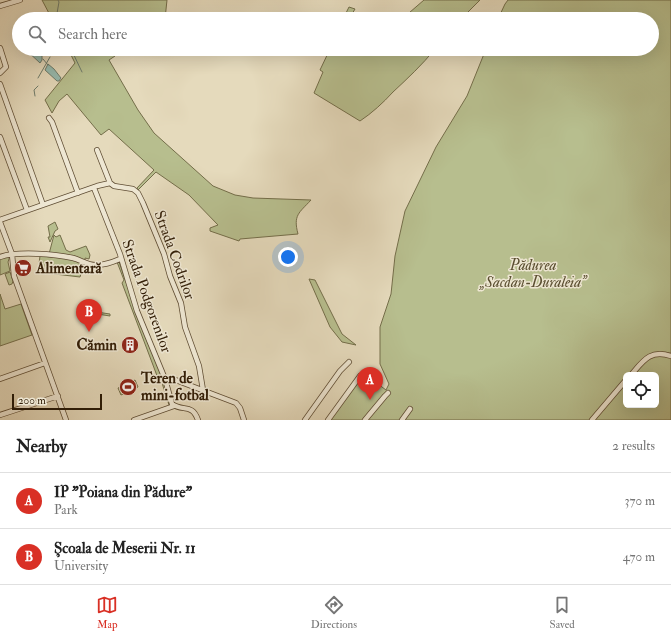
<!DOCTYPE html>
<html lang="en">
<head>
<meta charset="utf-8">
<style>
  :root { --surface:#fff; --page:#f2f2f2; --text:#222; --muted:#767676; --line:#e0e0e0; --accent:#d93025 }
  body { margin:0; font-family:"IM FELL Double Pica",serif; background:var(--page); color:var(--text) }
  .controls { position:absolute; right:12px; bottom:12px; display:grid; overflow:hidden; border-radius:6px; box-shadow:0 4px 16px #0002 }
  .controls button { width:36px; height:36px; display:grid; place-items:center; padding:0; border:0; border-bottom:1px solid var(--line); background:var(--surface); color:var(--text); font:20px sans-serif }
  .scale { position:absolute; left:12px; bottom:10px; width:90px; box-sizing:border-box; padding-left:4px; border:2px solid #321e07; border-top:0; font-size:11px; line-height:14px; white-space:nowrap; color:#321e07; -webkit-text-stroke:3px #eee7d3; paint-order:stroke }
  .you { position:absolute; left:288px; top:257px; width:14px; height:14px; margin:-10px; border:3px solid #fff; border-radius:50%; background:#1a73e8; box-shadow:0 0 0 6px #1a73e833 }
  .badge { display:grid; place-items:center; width:26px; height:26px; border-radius:50%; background:var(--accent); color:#fff; font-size:13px; font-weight:700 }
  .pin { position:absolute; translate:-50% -33px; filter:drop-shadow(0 1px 2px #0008) }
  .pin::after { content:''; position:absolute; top:21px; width:14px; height:12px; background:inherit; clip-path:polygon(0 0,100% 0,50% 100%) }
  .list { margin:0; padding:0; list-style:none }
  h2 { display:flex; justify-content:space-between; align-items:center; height:52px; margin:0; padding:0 16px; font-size:17px }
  h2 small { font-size:13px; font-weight:400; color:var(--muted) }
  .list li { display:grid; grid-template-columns:26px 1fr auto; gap:12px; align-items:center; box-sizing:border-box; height:56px; padding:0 16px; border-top:1px solid var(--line) }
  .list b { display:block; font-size:15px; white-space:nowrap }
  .list p { margin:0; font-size:13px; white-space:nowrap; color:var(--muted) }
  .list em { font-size:13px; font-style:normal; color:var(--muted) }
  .icon { flex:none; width:22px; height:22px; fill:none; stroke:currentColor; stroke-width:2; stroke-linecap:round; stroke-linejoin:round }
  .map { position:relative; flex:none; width:671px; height:420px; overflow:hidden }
  .search { position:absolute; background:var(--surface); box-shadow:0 4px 16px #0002; left:12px; right:12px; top:12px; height:44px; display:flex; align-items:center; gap:10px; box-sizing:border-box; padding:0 14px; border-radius:22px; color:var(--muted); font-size:15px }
  .sheet { height:164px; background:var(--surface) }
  nav { display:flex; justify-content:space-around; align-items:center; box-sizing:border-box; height:56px; border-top:1px solid var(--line); background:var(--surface); font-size:11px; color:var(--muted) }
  nav a { display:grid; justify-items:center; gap:2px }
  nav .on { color:var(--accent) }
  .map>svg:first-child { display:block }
</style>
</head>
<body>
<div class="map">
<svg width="671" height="420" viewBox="0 0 671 420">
  <rect width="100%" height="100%" fill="#e5dabc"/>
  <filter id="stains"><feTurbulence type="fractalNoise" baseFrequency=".005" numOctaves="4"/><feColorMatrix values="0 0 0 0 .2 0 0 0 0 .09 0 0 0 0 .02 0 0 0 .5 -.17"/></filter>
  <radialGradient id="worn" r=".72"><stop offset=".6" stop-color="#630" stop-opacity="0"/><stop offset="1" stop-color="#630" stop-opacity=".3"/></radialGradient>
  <path fill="#b7be8e" stroke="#746e4a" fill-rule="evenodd" d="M42,0H167L165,19H52Z
    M424,0H480L461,19H402Z
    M508,0H671V420H326L362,372L386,390L389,384L380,364V327L391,294L395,256L405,211L436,147L467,96L486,49H652V19H498L505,4ZM626,375H656V405H626Z
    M349,7L355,9L352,14L362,19H343Z
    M68,49H111L115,56L109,60L138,110L154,133L213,186L235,195L253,198L311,200C299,213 293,215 298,234L240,239L239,241L210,231V228L218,225L189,195L156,172L138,190L137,188L154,170L109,129L101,135L67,94L59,101L52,113L45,100L75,63Z
    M330,49H435C422,65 408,78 393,92C383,103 372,113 360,121L314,93L323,72L320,70Z
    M55,222L58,229L55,231L50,242L48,237H50L48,226Z
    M54,235L56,237L60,235L66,250L70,252L86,246L90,255L89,259L85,258V261L49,254Z
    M10,256L8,262L10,271L0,275V258Z
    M40,256L66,258L82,262L83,268L80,277L38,272Z
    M117,262H119C135,310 156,356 171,405H169L162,383L159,381L122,283L124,280Z
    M10,272L13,281L12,284L9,285L5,274Z
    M309,279L315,280L342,334L356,345L342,342L330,327Z
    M0,294L5,309L21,304L32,335L0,346Z
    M83,310L110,314V316L85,312Z
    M135,380L138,387L121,395L118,388Z"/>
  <path fill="#96bbb0" stroke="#6e7c6c" d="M25,49H33L42,56V60L40,63Z
    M48,64L54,69L61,78L59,81H57L45,70Z"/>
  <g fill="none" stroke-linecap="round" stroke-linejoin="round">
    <path stroke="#6e7c6c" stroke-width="1" d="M56,19L59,2L58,0
      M71,49L82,72
      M43,59L48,65
      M38,78L50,57
      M35,96L34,90L38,86"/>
    <defs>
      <path id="minor" d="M0,6L20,0
        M0,48L6,67L0,73
        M0,84L43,205
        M49,118L52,122L78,193
        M0,137L27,210
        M97,150L110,183L114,186L133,189L138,193L143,203L164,254L170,276L181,303L185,327L199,366L203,390
        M94,188L120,254L137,311L165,379L172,404C183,412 192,403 198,420
        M0,220L97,186L110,183
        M0,222L12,254L14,276L66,420
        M0,257C18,251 55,254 73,258C81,260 89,266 97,265C104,265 113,262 120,259
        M631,375C643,361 650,349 671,356
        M0,379L45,363
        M165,379H173L236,403L240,408L244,420
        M0,415L58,396
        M134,420L174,406
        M305,420L340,371L349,362
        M328,420L360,376
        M365,420L385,396L388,393
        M402,420L410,409
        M592,420L626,380"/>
    </defs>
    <use href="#minor" stroke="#5f4d34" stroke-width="6"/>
    <use href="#minor" stroke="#eee7d3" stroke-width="4.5"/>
  </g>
  <defs>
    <symbol id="supermarket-disc" viewBox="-11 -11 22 22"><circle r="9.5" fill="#8f2418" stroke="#eee7d3"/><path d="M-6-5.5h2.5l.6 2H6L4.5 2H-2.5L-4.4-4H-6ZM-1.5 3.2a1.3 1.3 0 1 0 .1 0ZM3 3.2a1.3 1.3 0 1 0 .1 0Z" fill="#fff"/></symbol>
    <symbol id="building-disc" viewBox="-11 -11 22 22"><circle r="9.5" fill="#8f2418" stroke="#eee7d3"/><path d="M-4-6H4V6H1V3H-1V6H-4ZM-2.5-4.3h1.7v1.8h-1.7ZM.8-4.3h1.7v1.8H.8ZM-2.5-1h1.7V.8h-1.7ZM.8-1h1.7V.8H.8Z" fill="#fff"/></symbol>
    <symbol id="stadium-disc" viewBox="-11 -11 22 22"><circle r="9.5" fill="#8f2418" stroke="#eee7d3"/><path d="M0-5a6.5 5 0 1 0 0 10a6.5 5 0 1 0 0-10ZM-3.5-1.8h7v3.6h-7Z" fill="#fff"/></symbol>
  </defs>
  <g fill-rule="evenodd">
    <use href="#supermarket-disc" x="13" y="258" width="20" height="20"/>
    <use href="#building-disc" x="120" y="335" width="20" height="20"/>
    <use href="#stadium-disc" x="118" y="377" width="20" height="20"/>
  </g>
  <g text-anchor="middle" stroke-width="3" stroke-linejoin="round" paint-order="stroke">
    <g font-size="15" fill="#321e07" stroke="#eee7d3">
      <text transform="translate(175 255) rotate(70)" y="5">Strada Codrilor</text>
      <text transform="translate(147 296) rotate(70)" y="5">Strada Podgorenilor</text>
    </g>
    <g font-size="15" font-style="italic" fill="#5a4e30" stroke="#eee7d3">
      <text x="533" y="270">Pădurea<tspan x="533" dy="17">„Sacdan-Duraleia”</tspan></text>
    </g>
    <g font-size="15" font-weight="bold" fill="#321e07" stroke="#eee7d3" text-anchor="start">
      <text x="36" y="273">Alimentară</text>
      <text x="117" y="350" text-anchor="end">Cămin</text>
      <text x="141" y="383">Teren de<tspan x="141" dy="17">mini-fotbal</tspan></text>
    </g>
  </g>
  <rect width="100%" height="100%" filter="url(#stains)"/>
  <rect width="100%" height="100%" fill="url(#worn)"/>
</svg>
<div class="controls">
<button><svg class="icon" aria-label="locate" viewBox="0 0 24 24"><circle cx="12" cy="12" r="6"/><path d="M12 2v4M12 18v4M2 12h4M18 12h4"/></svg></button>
</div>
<div class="scale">200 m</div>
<div class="you"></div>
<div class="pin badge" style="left:370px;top:400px">A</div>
<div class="pin badge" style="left:89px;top:332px">B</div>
<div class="search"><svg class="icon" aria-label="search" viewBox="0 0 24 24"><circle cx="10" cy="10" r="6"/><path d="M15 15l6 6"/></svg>Search here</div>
</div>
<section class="sheet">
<h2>Nearby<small>2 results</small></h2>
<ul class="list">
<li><span class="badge">A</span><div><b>IP &quot;Poiana din Pădure&quot;</b><p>Park</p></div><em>370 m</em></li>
<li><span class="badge">B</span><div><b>Şcoala de Meserii Nr. 11</b><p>University</p></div><em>470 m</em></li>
</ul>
</section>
<nav>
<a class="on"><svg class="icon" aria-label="map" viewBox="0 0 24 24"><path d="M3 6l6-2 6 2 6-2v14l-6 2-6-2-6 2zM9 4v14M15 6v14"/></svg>Map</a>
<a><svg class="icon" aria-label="directions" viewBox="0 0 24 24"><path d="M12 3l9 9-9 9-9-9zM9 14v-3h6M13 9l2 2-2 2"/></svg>Directions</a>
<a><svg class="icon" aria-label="saved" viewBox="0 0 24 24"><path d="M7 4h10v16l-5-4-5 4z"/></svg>Saved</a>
</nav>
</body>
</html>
